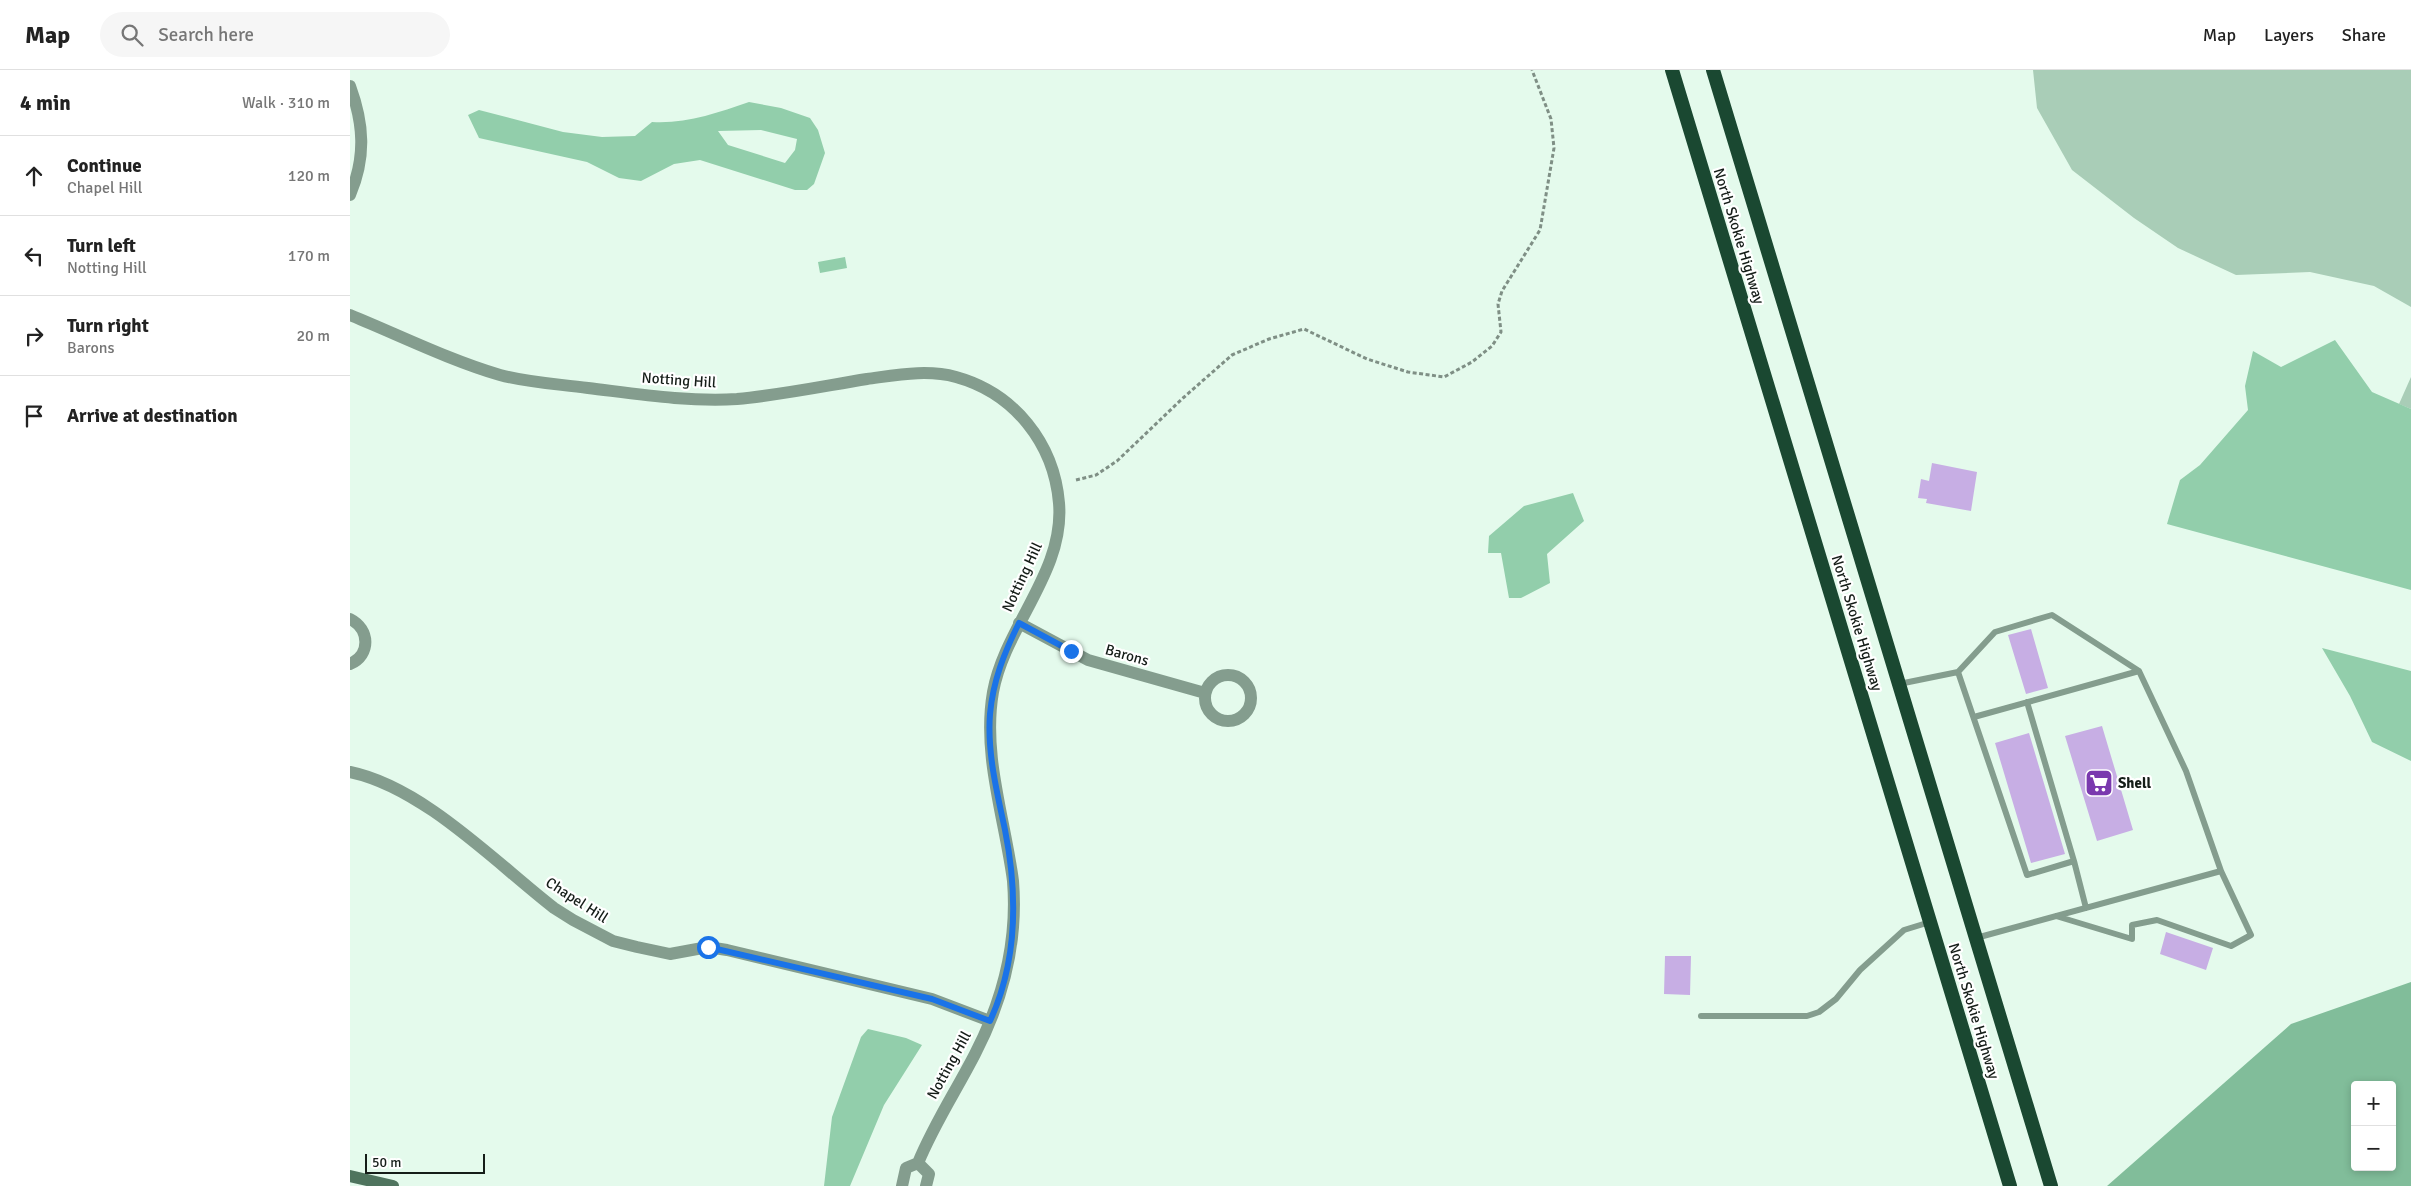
<!DOCTYPE html>
<html lang="en">
<head>
<meta charset="utf-8">
<style>
  :root { --surface:#fff; --page:#f6f6f6; --text:#222; --muted:#767676; --line:#e0e0e0 }
  body { margin:0; font-family:Signika,sans-serif; background:var(--page); color:var(--text) }
  .controls { position:absolute; right:15px; bottom:15px; display:grid; overflow:hidden; border-radius:5px; box-shadow:0 2px 8px #0003 }
  .controls button { width:45px; height:45px; display:grid; place-items:center; padding:0; border:0; border-bottom:1px solid var(--line); background:var(--surface); color:var(--text); font:25px sans-serif }
  .scale { position:absolute; left:15px; bottom:12px; width:120px; box-sizing:border-box; padding-left:5px; border:2px solid #151d18; border-top:0; font-size:14px; line-height:18px; white-space:nowrap; color:#151d18; -webkit-text-stroke:4px #fff; paint-order:stroke }
  .stop { position:absolute; width:15px; height:15px; margin:-11px; border:4px solid #1a73e8; border-radius:50%; background:#fff }
  .stop.end { background:#1a73e8; border-color:#fff; box-shadow:0 1px 5px #0008 }
  .list { margin:0; padding:0; list-style:none }
  h2 { display:flex; justify-content:space-between; align-items:center; height:65px; margin:0; padding:0 20px; font-size:21px }
  h2 small { font-size:16px; font-weight:400; color:var(--muted) }
  .list li { display:grid; grid-template-columns:32px 1fr auto; gap:15px; align-items:center; box-sizing:border-box; height:80px; padding:0 20px; border-top:1px solid var(--line) }
  .list b { display:block; font-size:19px; white-space:nowrap }
  .list p { margin:0; font-size:16px; white-space:nowrap; color:var(--muted) }
  .list em { font-size:16px; font-style:normal; color:var(--muted) }
  .icon { flex:none; width:28px; height:28px; fill:none; stroke:currentColor; stroke-width:2; stroke-linecap:round; stroke-linejoin:round }
  .map { position:relative; flex:none; width:2061px; height:1116px; overflow:hidden }
  header { display:flex; align-items:center; gap:30px; box-sizing:border-box; height:70px; padding:0 25px; background:var(--surface); border-bottom:1px solid var(--line) }
  header strong { font-size:24px }
  nav { display:flex; gap:28px; margin-inline-start:auto; font-size:18px }
  .search { width:350px; height:45px; background:var(--page); display:flex; align-items:center; gap:12px; box-sizing:border-box; padding:0 18px; border-radius:28px; color:var(--muted); font-size:19px }
  main { display:flex }
  aside { flex:1; background:var(--surface) }
  .map>svg:first-child { display:block }
</style>
</head>
<body>
<header>
<strong>Map</strong>
<div class="search"><svg class="icon" aria-label="search" viewBox="0 0 24 24"><circle cx="10" cy="10" r="6"/><path d="M15 15l6 6"/></svg>Search here</div>
<nav><a>Map</a><a>Layers</a><a>Share</a></nav>
</header>
<main>
<aside>
<h2>4 min<small>Walk · 310 m</small></h2>
<ul class="list">
<li><svg class="icon" aria-label="ahead" viewBox="0 0 24 24"><path d="M12 20V5M6 11l6-6 6 6"/></svg><div><b>Continue</b><p>Chapel Hill</p></div><em>120 m</em></li>
<li><svg class="icon" aria-label="left" viewBox="0 0 24 24"><path d="M17 20v-9H6M10 6l-5 5 5 5"/></svg><div><b>Turn left</b><p>Notting Hill</p></div><em>170 m</em></li>
<li><svg class="icon" aria-label="right" viewBox="0 0 24 24"><path d="M7 20v-9h11M14 6l5 5-5 5"/></svg><div><b>Turn right</b><p>Barons</p></div><em>20 m</em></li>
<li><svg class="icon" aria-label="arrive" viewBox="0 0 24 24"><path d="M6 21V4h12l-3 4 3 4H6"/></svg><div><b>Arrive at destination</b></div></li>
</ul>
</aside>
<div class="map">
<svg width="2061" height="1116" viewBox="0 0 2061 1116">
  <rect width="100%" height="100%" fill="#e4faec"/>
  <path fill="#a9cdb7" d="M1683,0H2061V237L2024,216L1960,202L1886,205L1828,178L1784,148L1722,100L1687,38Z
    M2061,307V339L2049,334Z"/>
  <path fill="#81bd9a" fill-rule="evenodd" d="M2061,912V1116H1757L1941,954ZM2005,1015H2042V1097H2005Z"/>
  <path fill="#92ceab" fill-rule="evenodd" d="M399,32L431,38L460,48L468,60L475,83L464,114L457,120H445L350,90L324,94L291,111L269,108L237,92L129,68L118,45L129,40L213,62L252,67L285,66L302,52C336,54 367,43 399,32ZM411,60L447,69L445,80L435,93L378,75L368,61Z
    M495,187L497,198L470,203L468,192Z
    M1985,270L2022,322L2061,339V520L1817,454L1830,410L1850,395L1898,340L1895,316L1903,281L1931,297Z
    M1223,423L1234,451L1197,484L1200,513L1171,528H1159L1151,483H1138L1139,466L1174,436Z
    M1972,578L2061,601V691L2022,672L2000,626Z
    M518,959L556,968L572,975L534,1035L500,1116H474L482,1047L511,967Z"/>
  <path fill="#c7aee4" d="M1582,393L1627,402L1621,441L1576,433L1577,429L1568,428L1571,409L1579,411Z
    M1681,559L1698,618L1676,624L1658,565Z
    M1752,656L1783,760L1747,771L1715,666Z
    M1679,663L1715,784L1681,793L1645,673Z
    M1816,862L1863,878L1856,900L1810,884Z
    M1315,886H1341L1340,925L1314,924Z"/>
  <g fill="none" stroke-linecap="round" stroke-linejoin="round">
    <path stroke="#7f8f85" stroke-width="3" stroke-dasharray="4 2.5" stroke-linecap="butt" d="M726,410L746,405L767,391L833,328L882,285L919,269L954,259L1017,289L1058,302L1094,307L1122,292L1142,276L1151,262L1148,234L1152,221L1190,160L1204,78L1201,49L1182,0"/>
    <path stroke="#849d8e" stroke-width="6" d="M1608,602L1645,562L1702,545L1789,601L1836,701L1871,801
      M1549,614L1608,602L1677,805L1724,791L1736,838
      M1677,632L1724,791
      M1624,647L1789,601
      M1626,868L1871,801L1901,865L1881,876L1807,850L1782,855V869L1706,846
      M1351,946H1457L1469,942L1486,929L1510,900L1554,860L1580,852"/>
    <path stroke="#849d8e" stroke-width="12" d="M0,16C14,54 16,87 0,125
      M0,245C49,265 99,290 150,305C179,313 209,314 238,318C288,324 338,332 387,329C431,325 474,316 517,309C547,305 577,299 606,307C664,323 704,373 709,433C715,502 655,556 643,622C632,685 655,749 663,811C668,873 653,930 625,984C606,1021 584,1054 568,1093L556,1098L552,1116
      M0,549C20,559 21,585 0,594
      M669,553L738,590L855,623
      M855 628a23 23 0 1 1 46 0a23 23 0 1 1-46 0Z
      M0,702C73,717 146,793 204,838L223,850L263,871L287,877L320,884L358,877L377,880L582,929L640,951
      M568,1093L579,1104L576,1116"/>
    <path stroke="#4f745e" stroke-width="12" d="M0,1106L43,1116"/>
    <path stroke="#1a4831" stroke-width="14" d="M1322,0L1660,1116
      M1363,0L1701,1116"/>
  </g>
  <g fill="none" stroke-linecap="round" stroke-linejoin="round">
    <path stroke="#1a73e8" stroke-width="6" d="M358,877L582,929L640,951C668,890 668,825 655,760C647,722 637,683 640,644C643,611 654,583 669,553L721,581"/>
  </g>
  <defs>
    <symbol id="supermarket-square" viewBox="-11 -11 22 22"><rect x="-9" y="-9" width="18" height="18" rx="4" fill="#7a39ae" stroke="#fff"/><path d="M-6-5.5h2.5l.6 2H6L4.5 2H-2.5L-4.4-4H-6ZM-1.5 3.2a1.3 1.3 0 1 0 .1 0ZM3 3.2a1.3 1.3 0 1 0 .1 0Z" fill="#fff"/></symbol>
  </defs>
  <g fill-rule="evenodd">
    <use href="#supermarket-square" x="1733" y="697" width="32" height="32"/>
  </g>
  <g text-anchor="middle" stroke-width="4.5" stroke-linejoin="round" paint-order="stroke">
    <g font-size="15" fill="#151d18" stroke="#fff">
      <text transform="translate(1389 166) rotate(73)" y="5">North Skokie Highway</text>
      <text transform="translate(329 310) rotate(4)" y="5">Notting Hill</text>
      <text transform="translate(672 507) rotate(-65)" y="5">Notting Hill</text>
      <text transform="translate(1507 553) rotate(73)" y="5">North Skokie Highway</text>
      <text transform="translate(777 585) rotate(16)" y="5">Barons</text>
      <text transform="translate(227 830) rotate(33)" y="5">Chapel Hill</text>
      <text transform="translate(1624 941) rotate(73)" y="5">North Skokie Highway</text>
      <text transform="translate(599 995) rotate(-61)" y="5">Notting Hill</text>
    </g>
    <g font-size="15" font-weight="bold" fill="#151d18" stroke="#fff" text-anchor="start">
      <text x="1768" y="718">Shell</text>
    </g>
  </g>
</svg>
<div class="controls">
<button>+</button>
<button>−</button>
</div>
<div class="scale">50 m</div>
<div class="stop" style="left:358px;top:877px"></div>
<div class="stop end" style="left:721px;top:581px"></div>
</div>
</main>
</body>
</html>
